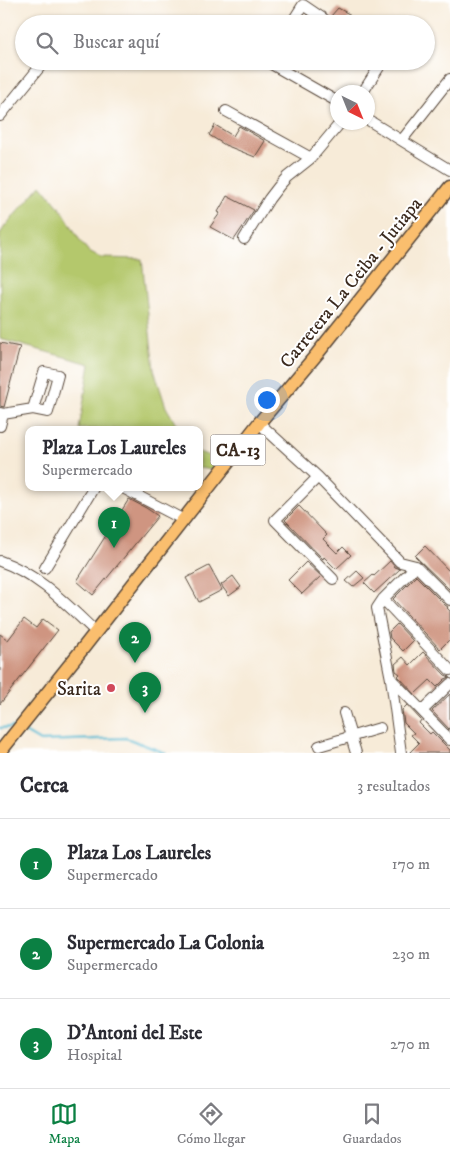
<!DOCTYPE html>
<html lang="es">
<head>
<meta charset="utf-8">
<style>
  :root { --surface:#fff; --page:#f2f2f3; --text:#2b2b33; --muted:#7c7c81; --line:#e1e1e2; --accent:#0b8043 }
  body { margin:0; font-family:"IM FELL DW Pica",serif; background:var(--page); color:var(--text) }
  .compass { position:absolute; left:330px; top:85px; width:45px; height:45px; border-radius:50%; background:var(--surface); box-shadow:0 1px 4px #0004; rotate:137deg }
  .you { position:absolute; left:266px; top:399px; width:18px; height:18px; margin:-12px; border:4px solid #fff; border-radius:50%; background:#1a73e8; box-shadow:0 0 0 8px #1a73e833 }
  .badge { display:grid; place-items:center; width:32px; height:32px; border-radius:50%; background:var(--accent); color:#fff; font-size:16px; font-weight:700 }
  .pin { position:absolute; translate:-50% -41px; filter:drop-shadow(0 1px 2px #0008) }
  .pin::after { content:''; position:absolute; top:26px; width:18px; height:15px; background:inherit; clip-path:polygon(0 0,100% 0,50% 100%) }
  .popup { position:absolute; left:25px; top:426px; width:178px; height:65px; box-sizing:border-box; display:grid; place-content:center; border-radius:10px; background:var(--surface); filter:drop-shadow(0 1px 4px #0005); font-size:16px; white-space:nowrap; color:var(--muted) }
  .popup b { font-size:19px; color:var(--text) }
  .popup::after { content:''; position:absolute; left:50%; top:100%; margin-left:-10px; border:10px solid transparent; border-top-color:var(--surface) }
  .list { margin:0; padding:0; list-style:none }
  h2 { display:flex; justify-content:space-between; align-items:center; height:65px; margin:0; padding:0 20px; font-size:21px }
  h2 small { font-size:16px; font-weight:400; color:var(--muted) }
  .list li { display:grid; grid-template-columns:32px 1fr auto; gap:15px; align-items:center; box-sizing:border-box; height:90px; padding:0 20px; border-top:1px solid var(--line) }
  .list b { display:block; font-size:19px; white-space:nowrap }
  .list p { margin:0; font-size:16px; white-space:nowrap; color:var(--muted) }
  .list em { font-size:16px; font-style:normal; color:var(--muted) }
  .icon { flex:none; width:28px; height:28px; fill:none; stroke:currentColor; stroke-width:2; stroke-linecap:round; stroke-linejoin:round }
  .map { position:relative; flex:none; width:450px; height:753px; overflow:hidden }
  .search { position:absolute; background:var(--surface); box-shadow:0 1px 4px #0004; left:15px; right:15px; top:15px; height:55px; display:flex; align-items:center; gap:12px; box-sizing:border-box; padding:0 18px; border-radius:28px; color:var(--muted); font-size:19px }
  .sheet { height:335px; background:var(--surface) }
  nav { display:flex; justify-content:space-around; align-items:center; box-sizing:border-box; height:70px; border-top:1px solid var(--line); background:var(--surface); font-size:14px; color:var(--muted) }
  nav a { display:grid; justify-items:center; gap:2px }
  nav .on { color:var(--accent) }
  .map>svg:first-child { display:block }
</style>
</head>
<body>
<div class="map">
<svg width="450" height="753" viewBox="0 0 450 753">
  <rect width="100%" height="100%" fill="#fff"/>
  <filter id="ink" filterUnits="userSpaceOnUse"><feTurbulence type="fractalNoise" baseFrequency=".02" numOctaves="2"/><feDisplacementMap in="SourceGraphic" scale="10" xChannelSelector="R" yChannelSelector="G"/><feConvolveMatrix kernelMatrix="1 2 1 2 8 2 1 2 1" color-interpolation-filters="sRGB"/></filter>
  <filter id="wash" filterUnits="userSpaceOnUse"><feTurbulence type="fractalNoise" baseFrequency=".0096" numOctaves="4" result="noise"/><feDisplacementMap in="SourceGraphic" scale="20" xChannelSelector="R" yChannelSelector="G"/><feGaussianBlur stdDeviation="1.12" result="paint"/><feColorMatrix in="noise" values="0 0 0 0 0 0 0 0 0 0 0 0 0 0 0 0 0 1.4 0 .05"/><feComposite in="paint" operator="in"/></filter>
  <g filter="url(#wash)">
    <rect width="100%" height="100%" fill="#f7ebd8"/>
    <path fill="#b4c86c" stroke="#787945" d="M41,185L64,213L79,239L89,252L100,258L142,259L154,370L166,407L179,429H79L90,364L0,339V234L5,226Z
      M199,452L220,460L212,470L199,468Z"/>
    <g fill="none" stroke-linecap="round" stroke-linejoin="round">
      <path stroke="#52b8d0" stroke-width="2.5" d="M0,728L13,727
        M23,731L40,741L126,738L165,753"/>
    </g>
    <g id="blocks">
      <path fill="#cf9581" d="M338,8L349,14L348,20L351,24H338L337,21L331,16Z
        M215,125L233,136L239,126L265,141L255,157L225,145L209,135Z
        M227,196L254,210L234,240L210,227L220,213L218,212Z
        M0,343L20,347L4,407L0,406Z
        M129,499L146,508L158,516L93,595L77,581Z
        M299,506L327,535L323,539L337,553L343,547L351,555L336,569L324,557L323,559L285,520Z
        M425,546L450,572V590L415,556Z
        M390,561L395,567L400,569L374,593L364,583L373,575L374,576Z
        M306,562L321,576L302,594L288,580Z
        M209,566L222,590L199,602L186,578Z
        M357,571L364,578L353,587L346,581Z
        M233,576L241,587L229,596L221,585Z
        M416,576L445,605L448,607L447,608L450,611V639L440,649L393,599Z
        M24,619L36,628L43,619L58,630L0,704V634L8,640Z
        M397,624L413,641L403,651L390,638L389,632Z
        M423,652L445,675L450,677L445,679L437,687L430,680L415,694L398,676L400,674L396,671L395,664L403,657L410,665Z
        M450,694V730L432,711Z
        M407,705L421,720L419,723L430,734L432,732L450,750V753H409L419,743L411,735L414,733L404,723L402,710Z"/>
    </g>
  </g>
  <g filter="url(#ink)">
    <use href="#blocks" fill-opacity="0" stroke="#57473a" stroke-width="1"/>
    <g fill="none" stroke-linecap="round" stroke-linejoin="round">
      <defs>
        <path id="minor" d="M291,24L303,5L331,24
          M266,61L338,102
          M363,92L383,61
          M226,111L311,158
          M0,116L43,63
          M368,120L450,170
          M402,140L450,79
          M244,239L269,199L279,186L287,177L311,158L341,122
          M0,413L3,414L33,409L48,412L58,375L44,372L33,409
          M259,423L318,477L400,562L416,566L450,600
          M0,426L3,414
          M318,477L275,520L333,579
          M121,487L184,520
          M0,561C38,574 67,605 96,632
          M45,568L94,487
          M383,599L450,670
          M391,679L450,740
          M422,711L450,684
          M344,713L356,753
          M319,746L380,728
          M401,753L391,679L377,608L383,599L416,566"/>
        <path id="major" d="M0,752L84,647L259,423L317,354L450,187"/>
      </defs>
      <use href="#minor" stroke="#57473a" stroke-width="12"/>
      <use href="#major" stroke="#57473a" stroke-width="15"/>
      <use href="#minor" stroke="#fff" stroke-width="10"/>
      <use href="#major" stroke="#fabe6e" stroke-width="12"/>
    </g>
  </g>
  <circle fill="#d1495b" stroke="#fff" stroke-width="2" cx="111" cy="688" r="5"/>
  <g text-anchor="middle" stroke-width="4" stroke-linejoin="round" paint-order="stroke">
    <rect fill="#fff" stroke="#766a62" stroke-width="1" x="210.5" y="434.5" width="55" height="31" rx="4"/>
    <g font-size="18" font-weight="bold" fill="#3b2a1e">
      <text x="238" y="456">CA-13</text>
    </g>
    <g font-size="19" fill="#3b2a1e" stroke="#fff">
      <text transform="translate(350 282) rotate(-51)" y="7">Carretera La Ceiba - Jutiapa</text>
    </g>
    <g font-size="19" fill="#3b2a1e" stroke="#fff" text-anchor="end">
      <text x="101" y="695">Sarita</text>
    </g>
  </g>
</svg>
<svg class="compass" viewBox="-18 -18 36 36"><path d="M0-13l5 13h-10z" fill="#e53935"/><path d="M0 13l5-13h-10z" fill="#7c7c81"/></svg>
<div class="you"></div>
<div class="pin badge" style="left:114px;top:548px">1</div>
<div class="popup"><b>Plaza Los Laureles</b>Supermercado</div>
<div class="pin badge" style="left:135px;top:663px">2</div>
<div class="pin badge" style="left:145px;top:713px">3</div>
<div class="search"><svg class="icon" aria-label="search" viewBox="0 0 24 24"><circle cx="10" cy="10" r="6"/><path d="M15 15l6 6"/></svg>Buscar aquí</div>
</div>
<section class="sheet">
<h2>Cerca<small>3 resultados</small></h2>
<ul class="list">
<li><span class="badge">1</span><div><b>Plaza Los Laureles</b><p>Supermercado</p></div><em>170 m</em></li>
<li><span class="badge">2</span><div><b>Supermercado La Colonia</b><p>Supermercado</p></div><em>230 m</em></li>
<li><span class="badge">3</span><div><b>D’Antoni del Este</b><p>Hospital</p></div><em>270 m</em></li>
</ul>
</section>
<nav>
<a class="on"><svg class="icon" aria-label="map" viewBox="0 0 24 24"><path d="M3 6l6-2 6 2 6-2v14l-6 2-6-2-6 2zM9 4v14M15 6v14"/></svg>Mapa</a>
<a><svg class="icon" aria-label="directions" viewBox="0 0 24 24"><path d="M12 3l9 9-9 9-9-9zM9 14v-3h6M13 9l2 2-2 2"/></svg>Cómo llegar</a>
<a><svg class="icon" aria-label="saved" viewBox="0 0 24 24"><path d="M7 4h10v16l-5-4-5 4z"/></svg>Guardados</a>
</nav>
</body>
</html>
